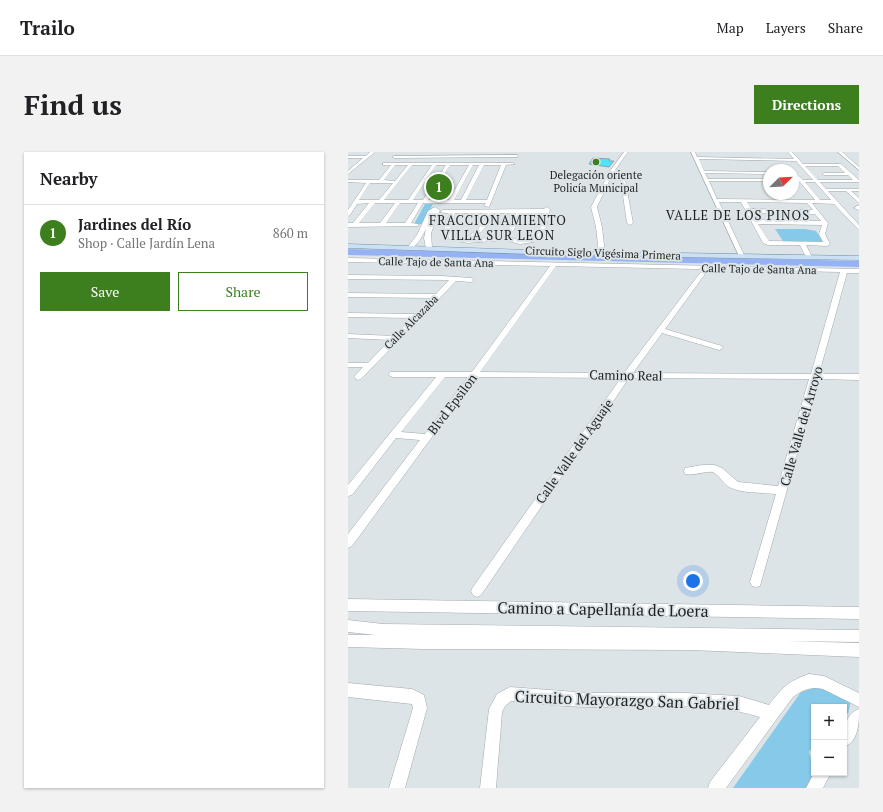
<!DOCTYPE html>
<html lang="en">
<head>
<meta charset="utf-8">
<style>
  :root { --surface:#fff; --page:#f2f2f2; --text:#202124; --muted:#757577; --line:#e0e0e0; --accent:#3d7f1f }
  body { margin:0; font-family:"PT Serif",serif; background:var(--page); color:var(--text) }
  .controls { position:absolute; right:12px; bottom:12px; display:grid; overflow:hidden; border-radius:0px; box-shadow:0 1px 3px #0004 }
  .controls button { width:36px; height:36px; display:grid; place-items:center; padding:0; border:0; border-bottom:1px solid var(--line); background:var(--surface); color:var(--text); font:20px sans-serif }
  .compass { position:absolute; left:415px; top:12px; width:36px; height:36px; border-radius:50%; background:var(--surface); box-shadow:0 1px 3px #0004; rotate:66deg }
  .you { position:absolute; left:345px; top:429px; width:14px; height:14px; margin:-10px; border:3px solid #fff; border-radius:50%; background:#1a73e8; box-shadow:0 0 0 6px #1a73e833 }
  .badge { display:grid; place-items:center; width:26px; height:26px; border-radius:50%; background:var(--accent); color:#fff; font-size:13px; font-weight:700 }
  .pin { position:absolute; translate:-50% -50%; border:2px solid #fff; box-shadow:0 1px 4px #0006 }
  .list { margin:0; padding:0; list-style:none }
  h2 { display:flex; justify-content:space-between; align-items:center; height:52px; margin:0; padding:0 16px; font-size:17px }
  h2 small { font-size:13px; font-weight:400; color:var(--muted) }
  .list li { display:grid; grid-template-columns:26px 1fr auto; gap:12px; align-items:center; box-sizing:border-box; height:56px; padding:0 16px; border-top:1px solid var(--line) }
  .list b { display:block; font-size:15px; white-space:nowrap }
  .list p { margin:0; font-size:13px; white-space:nowrap; color:var(--muted) }
  .list em { font-size:13px; font-style:normal; color:var(--muted) }
  .actions { display:flex; gap:8px; padding:12px 16px }
  .actions a { flex:1; padding:9px 0; border:1px solid var(--accent); border-radius:0px; text-align:center; font-size:14px; color:var(--accent) }
  .actions .main { background:var(--accent); color:#fff }
  .map { position:relative; flex:none; width:511px; height:636px; overflow:hidden; border-radius:0px }
  header { display:flex; align-items:center; gap:24px; box-sizing:border-box; height:56px; padding:0 20px; background:var(--surface); border-bottom:1px solid var(--line) }
  header strong { font-size:19px }
  nav { display:flex; gap:22px; margin-inline-start:auto; font-size:14px }
  .intro { display:flex; align-items:center; justify-content:space-between; box-sizing:border-box; height:96px; padding:0 24px }
  h1 { margin:0; font-size:28px }
  .button { padding:10px 18px; border-radius:0px; background:var(--accent); color:#fff; font-size:14px; font-weight:700 }
  main { display:flex; gap:24px; padding:0 24px }
  aside { flex:1; background:var(--surface); border-radius:0px; box-shadow:0 1px 3px #0004 }
  .map>svg:first-child { display:block }
</style>
</head>
<body>
<header>
<strong>Trailo</strong>
<nav><a>Map</a><a>Layers</a><a>Share</a></nav>
</header>
<div class="intro"><h1>Find us</h1><a class="button">Directions</a></div>
<main>
<aside>
<h2>Nearby<small></small></h2>
<ul class="list">
<li><span class="badge">1</span><div><b>Jardines del Río</b><p>Shop · Calle Jardín Lena</p></div><em>860 m</em></li>
</ul>
<div class="actions"><a class="main">Save</a><a>Share</a></div>
</aside>
<div class="map">
<svg width="511" height="636" viewBox="0 0 511 636">
  <rect width="100%" height="100%" fill="#dce4e7"/>
  <path fill="#86c9e8" d="M77,52H85L75,72H66Z
    M427,77H457L468,79L475,90L435,89Z
    M477,532L503,548L500,562L496,558V555L492,554L466,555V592L461,600C465,612 467,624 471,636H385L453,540Z"/>
  <g fill="none" stroke-linecap="round" stroke-linejoin="round">
    <path fill="#94b2f4" fill-rule="evenodd" d="M0,97L511,109V115L0,103Z"/>
  </g>
  <path fill="#50e4fc" stroke="#969fa0" d="M245,6L262,7L261,9H266L261,15L241,12Z"/>
  <g fill="none" stroke-linecap="round" stroke-linejoin="round">
    <defs>
      <path id="minor" d="M22,0H27L0,22V19L15,6H0V4H18Z
        M276,0H280L267,18L276,22L285,71L282,73L279,71L272,23L265,21L249,55L254,75L257,102L254,104L251,102L248,75L243,55L262,19Z
        M343,0H347L349,5L446,7L440,0H444L455,12H493L511,28V30H472L478,37H511V39H503L511,46V51L498,39H480L511,73V78L486,52L464,51L480,71L477,82L482,92L479,94L458,93L464,105L461,107L458,105L452,93H420L415,91L393,50H371L397,105L392,106ZM351,7L448,9L465,28H455L445,18H444H445V22L450,28H445V30H452L467,48L369,47L361,29H421V27H360L357,21L421,22V20L356,19ZM457,14H490L497,21H476L474,22L476,23H500L505,28H470ZM457,30H467L483,48H472ZM399,50L459,51L465,58L403,57ZM404,61L467,62L473,69L408,68ZM410,72L474,73L471,82L475,90L421,89Z
        M490,0H494L511,15V18Z
        M169,3L170,5L46,6L44,5L46,4Z
        M35,11H165L167,12L158,13L141,55L136,54L138,51H75L63,71L70,72V74L0,75V71H5L21,51L9,52L2,63L0,64V58L18,31L0,30V28H31L43,13H35ZM47,13H60L47,29L36,28ZM64,13H84L60,48H36ZM88,13H98L75,48H65ZM102,13H121L101,48H80ZM125,13H131L113,48H106ZM136,13H153L139,48H118ZM22,31H45L31,48H11ZM27,51H47L32,71H11ZM52,51H70L57,71H38Z
        M509,54H511V58L506,56Z
        M87,55L92,58L83,81L84,96L81,98L78,96L76,86L78,77L72,88L64,97H60L59,96L69,83L80,59Z
        M199,55L202,57L198,77L186,90L172,92L156,88L120,91L102,88L96,73L102,62L92,60L95,58L196,57ZM107,61H139L135,72L119,86L106,85L102,73ZM144,61H168L165,71L154,85L126,87L139,74ZM173,61H196L192,77L182,87L172,88L160,85L171,71Z
        M0,106L511,117V121H499L471,222H511V228L470,227L412,434L408,435L404,434L402,430L428,342C413,340 395,342 381,335C375,331 372,324 365,320C356,319 346,324 337,322L336,319L337,316L354,313H367L374,316L390,330L430,334L461,227L281,226L133,443L129,445L125,443L123,439L125,435L273,226L128,225L4,394L0,396V382L72,288L48,286L4,343L0,344V333L88,225H45L42,224L41,222L42,220H124L202,114L0,110ZM208,114L492,120L463,222L285,221L314,181L371,198L375,196L374,194L317,177L357,122L354,120L352,121L276,221L132,220ZM97,225H120L77,282L53,280Z
        M0,123L94,124L123,126L126,128L123,130L108,129L13,227L10,228L6,225L15,215H0V211H20L42,188L0,186V182L46,184L64,166L0,165V161L68,162L84,146L0,145V141L88,142L101,128L0,127Z
        M0,447L511,455V467L0,459Z
        M0,468L35,472L511,478V490L437,489L511,491V505L343,498L76,497L0,495V483H27L0,480Z
        M461,522L476,524L511,541V555L475,537C462,534 455,538 445,545L378,636H360L362,630L412,565C358,548 298,556 242,555C216,555 189,551 163,549L157,554L154,560L148,636H132L141,557L149,542L162,535L241,541H337L391,544L421,553C435,535 439,530 461,522Z
        M0,531L64,537L76,543L79,556L57,636H41L65,556L64,552L0,545Z
        M511,557C511,571 511,589 496,595C496,581 495,563 511,557Z
        M466,621H483L475,636H458Z"/>
      <path id="major" d="M0,92L211,99L511,104V108L211,103L0,96Z"/>
    </defs>
    <use href="#minor" stroke="#a2a9ac" stroke-width="1"/>
    <use href="#major" stroke="#7790a6" stroke-width="1"/>
    <use href="#minor" fill="#fff" fill-rule="evenodd"/>
    <use href="#major" fill="#cae0f4" fill-rule="evenodd"/>
  </g>
  <circle fill="#3d7f1f" stroke="#dce4e7" stroke-width="1.5" cx="248" cy="10" r="4"/>
  <g text-anchor="middle" stroke-width="4" stroke-linejoin="round" paint-order="stroke">
    <g font-size="11" fill="#1f2223" stroke="#dce4e7">
      <text x="248" y="27">Delegación oriente<tspan x="248" dy="13">Policía Municipal</tspan></text>
    </g>
    <g font-size="11" fill="#1f2223" stroke="#dce4e7">
      <text transform="translate(255 101) rotate(2)" y="4">Circuito Siglo Vigésima Primera</text>
      <text transform="translate(88 110) rotate(1)" y="4">Calle Tajo de Santa Ana</text>
      <text transform="translate(411 117) rotate(1)" y="4">Calle Tajo de Santa Ana</text>
      <text transform="translate(63 170) rotate(-45)" y="4">Calle Alcazaba</text>
    </g>
    <g font-size="13" letter-spacing="1" fill="#1f2223" stroke="#dce4e7">
      <text x="390" y="68">VALLE DE LOS PINOS</text>
      <text x="150" y="73">FRACCIONAMIENTO<tspan x="150" dy="15">VILLA SUR LEON</tspan></text>
    </g>
    <g font-size="13" fill="#1f2223" stroke="#dce4e7">
      <text transform="translate(278 223) rotate(1)" y="5">Camino Real</text>
      <text transform="translate(104 252) rotate(-53)" y="5">Blvd Epsilon</text>
      <text transform="translate(453 274) rotate(-74)" y="5">Calle Valle del Arroyo</text>
      <text transform="translate(226 299) rotate(-55)" y="5">Calle Valle del Aguaje</text>
    </g>
    <g font-size="16" fill="#1f2223" stroke="#dce4e7">
      <text transform="translate(255 457) rotate(1)" y="6">Camino a Capellanía de Loera</text>
      <text transform="translate(279 548) rotate(2)" y="6">Circuito Mayorazgo San Gabriel</text>
    </g>
  </g>
</svg>
<div class="controls">
<button>+</button>
<button>−</button>
</div>
<svg class="compass" viewBox="-18 -18 36 36"><path d="M0-13l5 13h-10z" fill="#e53935"/><path d="M0 13l5-13h-10z" fill="#757577"/></svg>
<div class="you"></div>
<div class="pin badge" style="left:91px;top:35px">1</div>
</div>
</main>
</body>
</html>
